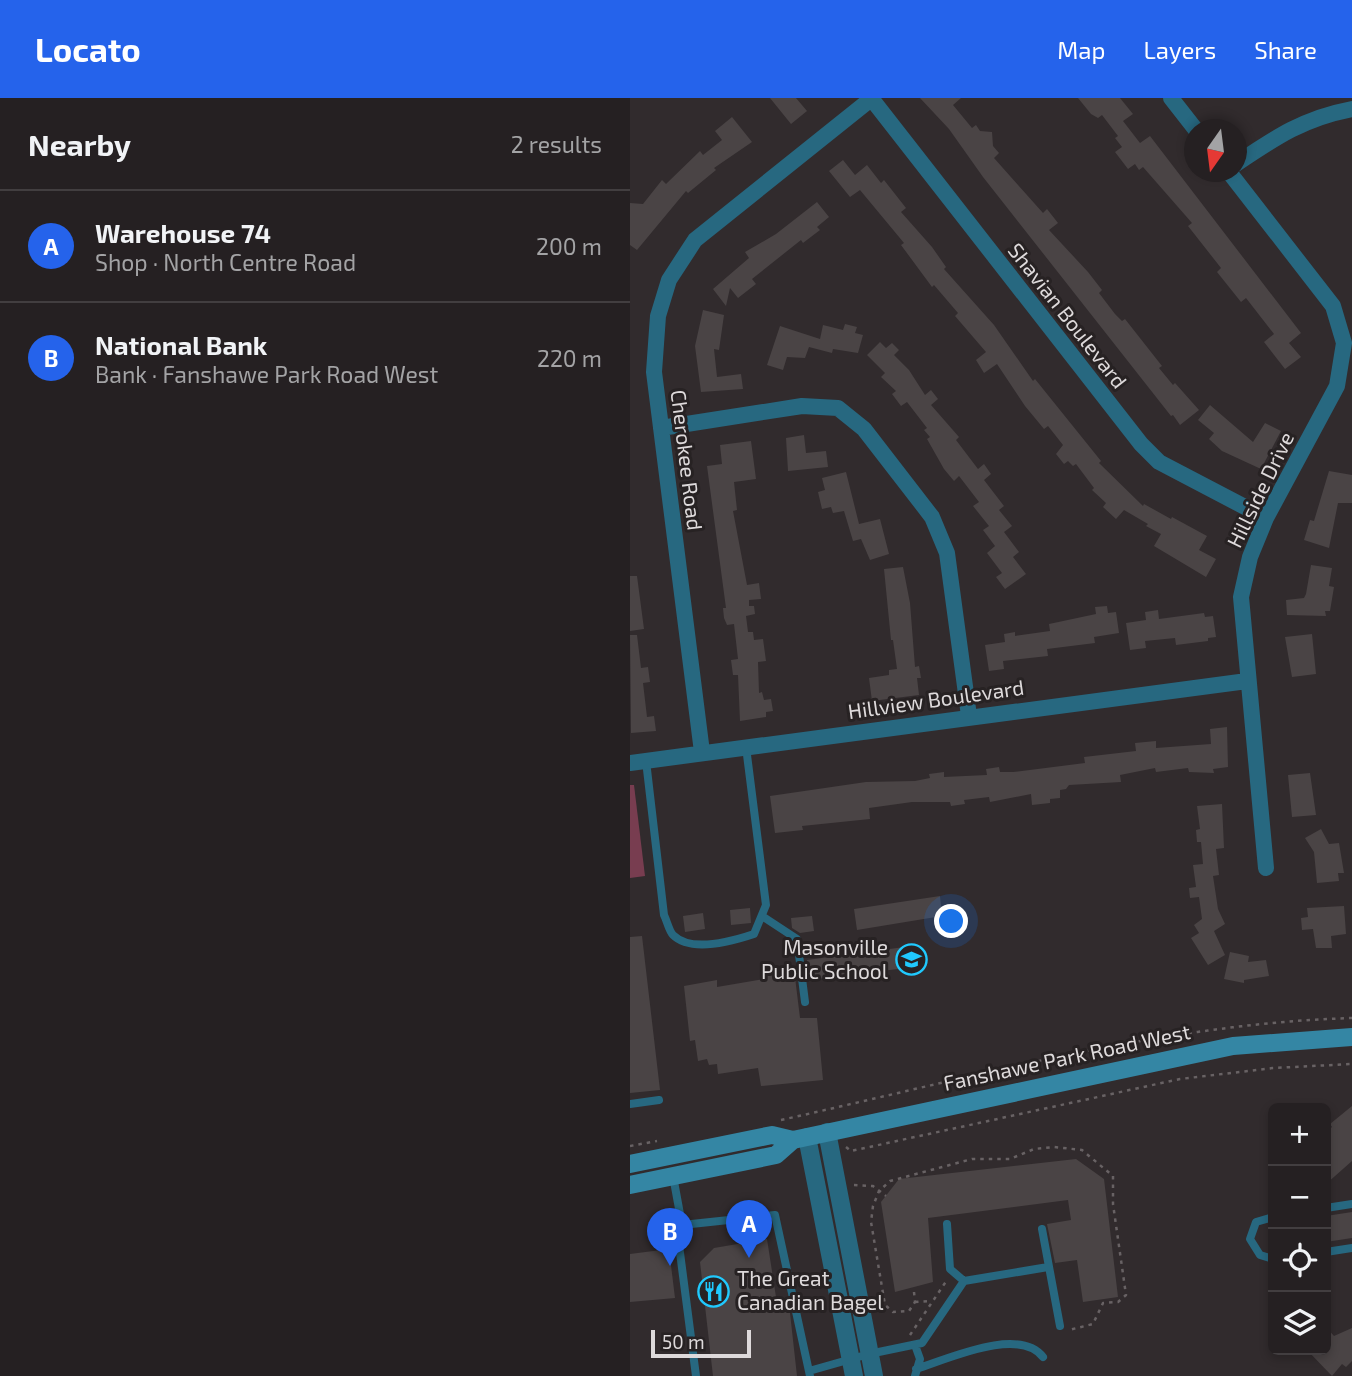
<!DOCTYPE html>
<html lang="en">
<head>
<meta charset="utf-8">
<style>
  :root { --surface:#252022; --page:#312d2f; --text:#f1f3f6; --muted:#a3a3a5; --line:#423e40; --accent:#2563eb }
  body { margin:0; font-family:"Exo 2",sans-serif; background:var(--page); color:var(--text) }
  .controls { position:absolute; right:21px; bottom:21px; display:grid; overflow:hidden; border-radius:10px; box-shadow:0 4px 10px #0003 }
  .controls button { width:63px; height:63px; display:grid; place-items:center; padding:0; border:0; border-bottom:2px solid var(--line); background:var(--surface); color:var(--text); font:35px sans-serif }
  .compass { position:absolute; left:554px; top:21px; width:63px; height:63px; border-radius:50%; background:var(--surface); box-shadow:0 4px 10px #0003; rotate:194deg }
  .scale { position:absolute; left:21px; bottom:18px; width:100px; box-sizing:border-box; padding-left:7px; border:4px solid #dedadb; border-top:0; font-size:19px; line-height:24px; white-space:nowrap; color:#dedadb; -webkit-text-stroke:5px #272223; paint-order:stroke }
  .you { position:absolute; left:322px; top:824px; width:24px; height:24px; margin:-18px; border:5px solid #fff; border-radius:50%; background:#1a73e8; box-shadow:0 0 0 10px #1a73e833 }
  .badge { display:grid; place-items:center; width:46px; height:46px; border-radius:50%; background:var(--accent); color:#fff; font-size:23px; font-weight:700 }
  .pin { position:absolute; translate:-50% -58px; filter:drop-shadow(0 2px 4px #0008) }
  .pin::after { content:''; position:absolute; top:37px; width:24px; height:21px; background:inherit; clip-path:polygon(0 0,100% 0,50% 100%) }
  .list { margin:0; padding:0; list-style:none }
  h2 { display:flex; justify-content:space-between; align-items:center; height:91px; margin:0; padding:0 28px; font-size:30px }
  h2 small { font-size:23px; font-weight:400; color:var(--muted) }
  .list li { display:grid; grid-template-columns:46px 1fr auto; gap:21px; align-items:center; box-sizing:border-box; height:112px; padding:0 28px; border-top:2px solid var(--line) }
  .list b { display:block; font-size:26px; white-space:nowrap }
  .list p { margin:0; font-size:23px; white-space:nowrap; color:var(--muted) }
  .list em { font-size:23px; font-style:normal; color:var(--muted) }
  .icon { flex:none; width:38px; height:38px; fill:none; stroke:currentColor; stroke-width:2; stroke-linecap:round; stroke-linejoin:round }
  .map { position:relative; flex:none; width:722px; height:1278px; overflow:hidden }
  header { display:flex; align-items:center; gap:42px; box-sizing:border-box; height:98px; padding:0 35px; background:var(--accent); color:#fff }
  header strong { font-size:33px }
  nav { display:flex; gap:38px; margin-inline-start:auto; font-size:24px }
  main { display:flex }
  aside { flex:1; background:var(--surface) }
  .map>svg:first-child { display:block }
</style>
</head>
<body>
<header>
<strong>Locato</strong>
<nav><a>Map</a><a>Layers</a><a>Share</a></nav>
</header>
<main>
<aside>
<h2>Nearby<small>2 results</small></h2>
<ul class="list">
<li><span class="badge">A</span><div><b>Warehouse 74</b><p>Shop · North Centre Road</p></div><em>200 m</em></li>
<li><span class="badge">B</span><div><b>National Bank</b><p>Bank · Fanshawe Park Road West</p></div><em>220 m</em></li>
</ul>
</aside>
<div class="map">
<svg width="722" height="1278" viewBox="0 0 722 1278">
  <rect width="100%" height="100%" fill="#312b2d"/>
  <path fill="#783d50" d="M0,687H4L15,778L0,780Z"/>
  <path fill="#4a4445" d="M140,0H166L177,13L161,26Z
    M290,0H331L323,7L342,30L346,27L350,33L362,34L363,48L369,55L364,60L413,115L417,111L428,125L419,132L458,174L472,192L469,195L485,216L492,223L495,221L532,268L529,270L543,287L545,285L569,312L550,327L543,317L541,318L353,79L319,31Z
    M448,0H490L503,16L493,23L510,45L520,38L671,235L659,245L671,259L655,271L634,244L644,236L616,200L611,204L587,174L591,170L558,128L562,125L513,69L509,72L505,66L498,71L485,54L492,49L485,40L488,38L472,17L468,20L461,16Z
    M102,19L122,44L84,70L86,72L58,95L56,93L7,152L0,147V105L13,106L32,82L36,86L70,53L73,57L92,42L85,33Z
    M213,62L225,77L237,67L251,85L254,82L276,110L271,114L302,149L316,169L314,171L364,227L403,283L405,281L471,363L469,365L513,408L514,406L541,421L542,419L577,438L569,452L586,461L576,479L524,448L531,436L516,428L518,426L494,412L486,421L473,409L476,405L462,392L464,390L446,366L443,368L438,363L434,366L426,356L433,347L418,328L414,331L395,308L367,266L354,275L346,262L356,254L325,218L328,215L304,187L302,189L271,147L274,145L230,92L220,99L199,73Z
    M187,104L199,119L187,129L190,132L173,145L171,142L122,181L126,186L108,200L100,190L96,208L83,191L119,160L115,154L146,136Z
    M73,212L94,217L89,252L84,251L87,279L111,276L113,291L71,294L65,248Z
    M215,226L227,229L225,235L233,237L228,255L203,251L202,255L179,249L175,260L157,259L153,272L137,267L150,228L190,241L193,227L213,232Z
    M250,244L256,250L262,245L269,252L264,257L279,272L295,297L301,292L308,301L301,307L329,339L326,342L348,371L354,366L361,376L354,382L374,408L369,412L382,428L374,434L389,454L383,459L396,476L375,491L366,479L372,475L357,455L365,448L353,432L359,428L343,408L349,404L329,378L324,383L314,371L297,341L300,339L294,332L297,330L277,304L271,308L262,296L266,293L251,279L255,275L237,257Z
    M580,307L623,344L635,325L651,333L631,371L592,353L579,341L584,335L568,322Z
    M174,337L176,355L196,353L198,369L158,373L156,340Z
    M121,343L126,381L104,384L107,412L103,413L117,487L129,485L131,501L119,502V508H124L125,516L116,518L118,534H123L124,542L133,541L136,563L128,564L129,595L132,594L134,602L141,601L143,613L136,614V619L110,623L108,577H103L101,562L108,561L104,526L97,527L94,520L93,510H96L77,368L92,366L90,347Z
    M699,373L722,377V405H708L699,450L674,442L680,422L684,423Z
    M216,374L229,426L250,421L259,456L240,462L231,441L223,443L214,413L203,415L201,409L192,411L188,394L195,392L192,380Z
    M681,467L702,470L699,488L704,489L700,513H695L696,518L657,517L656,502L674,500L676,496Z
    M273,469L280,505L285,569L289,568L291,580H287L289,597L242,603L239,580L259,577V572L267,571L263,542H261L254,471Z
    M0,478H7L14,531L0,533Z
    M477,508L478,515L486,514L489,535L464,539L465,545L417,551L418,558L373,563L374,571L359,573L355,547L375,544L374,536L385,534V538L420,533L419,526L466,516L465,509Z
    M528,512L529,521L574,515L575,519L583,518L586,539L578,540V543L546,547L545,540L515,543L516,550L500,552L496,525L516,522L515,514Z
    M682,536L686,576L662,579L655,539Z
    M0,537H7L11,570L18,569L20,584L13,585L17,619L24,618L26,633L1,635Z
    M597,629L598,669L583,671L584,675L559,674L558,670L526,674L525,670L490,677L491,684L439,687L436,691L430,692V700L420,701V705L402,707L401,696L360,704L359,699L334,702L335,706L321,708L320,704H282L239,710L240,721L172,728L173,732L145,735L140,698L236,684L285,683L300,680L299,676L314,674V679L357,677L356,671L369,669L370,674H383L455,665L454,659L506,653L505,645L526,643V650L581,646L580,631Z
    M680,675L686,717L662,719L658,677Z
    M592,706L594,750L586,751L589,777L583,778L588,811L595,826L584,833L595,857L578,867L561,840L569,835L564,827L572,821L569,799L560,800L559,790L566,789L563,767L573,766L571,744H567L566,732L570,731L567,708Z
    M691,731L699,746L709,745L714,775H708L709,783L687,785L684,754L675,740Z
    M310,798L312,818L227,832L224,811Z
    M714,808L716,836L701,838L702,850H686L683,831L672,832L671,820L678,819L677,810Z
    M120,810L121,825L101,827L100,812Z
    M73,815L75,831L55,834L53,818Z
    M182,818L184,833L170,835L162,830L161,820Z
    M12,838L30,992L0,995V839Z
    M282,848L284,869L179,882L177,862Z
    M600,854L619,858L618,864L636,862L639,878L614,882V885L594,881Z
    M164,871L170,920H187L193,982L131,988L128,970L88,976L87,966L79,967L77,961L68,963L65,942L60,943L54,888L87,882V889L134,881V874Z
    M722,1008V1063L696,1086V1034L702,1029L700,1026Z
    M446,1061L474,1081L488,1199L453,1204L447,1162L425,1165L417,1126L441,1122L438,1102L298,1120L303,1184L265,1194L251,1104L269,1081Z
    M722,1114V1140L696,1144V1118Z
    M137,1141L146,1199L160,1215L167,1278H83L70,1164L84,1150Z
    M39,1151L45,1200L0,1204V1156Z
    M696,1229L704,1238L722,1230V1263L716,1269L712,1266L702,1278L677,1252H696Z"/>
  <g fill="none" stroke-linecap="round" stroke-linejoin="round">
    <path stroke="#686264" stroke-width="2.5" stroke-dasharray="3.5 5" stroke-linecap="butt" d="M151,1022C340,980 528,926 722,920
      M0,1048L27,1043
      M216,1049L221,1053L550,981L643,970L722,966
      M224,1087L243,1088L256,1098
      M284,1194L285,1204L279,1213L263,1214L255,1207L241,1124L243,1108L249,1093L260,1083L342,1061H380L404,1051L424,1049L452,1052L483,1078V1106L496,1197L488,1204L473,1205L463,1226L439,1232
      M285,1204L301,1203
      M280,1237L317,1182"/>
    <path stroke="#276880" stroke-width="8" d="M16,663L34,817C37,823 39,833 43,837C61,855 103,843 124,836L136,807L116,649
      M132,818L167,841L175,904
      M0,1006L29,1002
      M43,1078L52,1127L49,1147L66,1278
      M696,1110L722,1106
      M643,1119L626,1124L620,1141L630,1157L643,1161
      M317,1126L320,1171L334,1183
      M52,1127L145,1117L180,1278
      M412,1131L430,1228
      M696,1154L722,1150
      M286,1271C318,1261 389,1228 413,1259
      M179,1273L239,1256L292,1245L334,1183L418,1169
      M285,1278L290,1261L285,1247"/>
    <path stroke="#276880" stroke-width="16" d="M241,0L511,346L529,364L636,420
      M541,0L566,32
      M606,66C646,39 674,20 722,11
      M599,74L703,208L714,245L707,288L636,420L620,459L611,499L636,770
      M31,330L172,308L208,310L234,331L302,419L317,455L339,618
      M72,654L24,274L28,218L39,182L65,142L241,1
      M0,665L617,583"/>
    <path stroke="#276880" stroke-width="18" d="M197,1034L244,1278
      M177,1039L224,1278"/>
    <path stroke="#3486a4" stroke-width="18" d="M0,1066L142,1037L163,1042L603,948L722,939
      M0,1087L146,1057L163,1042"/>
  </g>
  <defs>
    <symbol id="school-ring" viewBox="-11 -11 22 22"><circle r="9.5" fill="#272223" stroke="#20c9fd" stroke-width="1.5"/><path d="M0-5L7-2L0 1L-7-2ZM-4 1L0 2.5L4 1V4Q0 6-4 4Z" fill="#20c9fd"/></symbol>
    <symbol id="restaurant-ring" viewBox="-11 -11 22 22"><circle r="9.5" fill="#272223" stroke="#20c9fd" stroke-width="1.5"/><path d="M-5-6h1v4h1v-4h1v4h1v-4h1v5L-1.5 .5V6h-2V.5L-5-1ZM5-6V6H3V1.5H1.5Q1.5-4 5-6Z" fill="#20c9fd"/></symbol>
  </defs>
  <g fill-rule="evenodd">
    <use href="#school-ring" x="264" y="844" width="35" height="35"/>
    <use href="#restaurant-ring" x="66" y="1176" width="35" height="35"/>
  </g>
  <g text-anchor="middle" stroke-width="6" stroke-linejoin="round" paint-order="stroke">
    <g font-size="21" fill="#dedadb" stroke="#272223">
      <text transform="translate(437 218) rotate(52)" y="7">Shavian Boulevard</text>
      <text transform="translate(56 362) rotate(83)" y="7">Cherokee Road</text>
      <text transform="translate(631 392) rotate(-64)" y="7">Hillside Drive</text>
      <text transform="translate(306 602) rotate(-8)" y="7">Hillview Boulevard</text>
      <text transform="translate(437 960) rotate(-12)" y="7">Fanshawe Park Road West</text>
    </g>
    <g font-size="21" fill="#dedadb" stroke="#272223" text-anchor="end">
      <text x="258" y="857">Masonville<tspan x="258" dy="24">Public School</tspan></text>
      <text x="107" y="1188" text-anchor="start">The Great<tspan x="107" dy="24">Canadian Bagel</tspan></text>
    </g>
  </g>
</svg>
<div class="controls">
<button>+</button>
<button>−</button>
<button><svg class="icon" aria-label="locate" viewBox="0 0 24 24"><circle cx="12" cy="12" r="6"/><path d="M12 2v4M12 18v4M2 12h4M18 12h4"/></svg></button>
<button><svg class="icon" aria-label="layers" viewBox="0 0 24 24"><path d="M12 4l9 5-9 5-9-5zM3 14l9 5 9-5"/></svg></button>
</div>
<svg class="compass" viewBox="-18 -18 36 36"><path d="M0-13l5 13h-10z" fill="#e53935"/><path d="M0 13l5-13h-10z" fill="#a3a3a5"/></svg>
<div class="scale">50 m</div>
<div class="you"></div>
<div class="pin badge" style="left:119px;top:1160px">A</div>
<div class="pin badge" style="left:40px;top:1168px">B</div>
</div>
</main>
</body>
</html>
